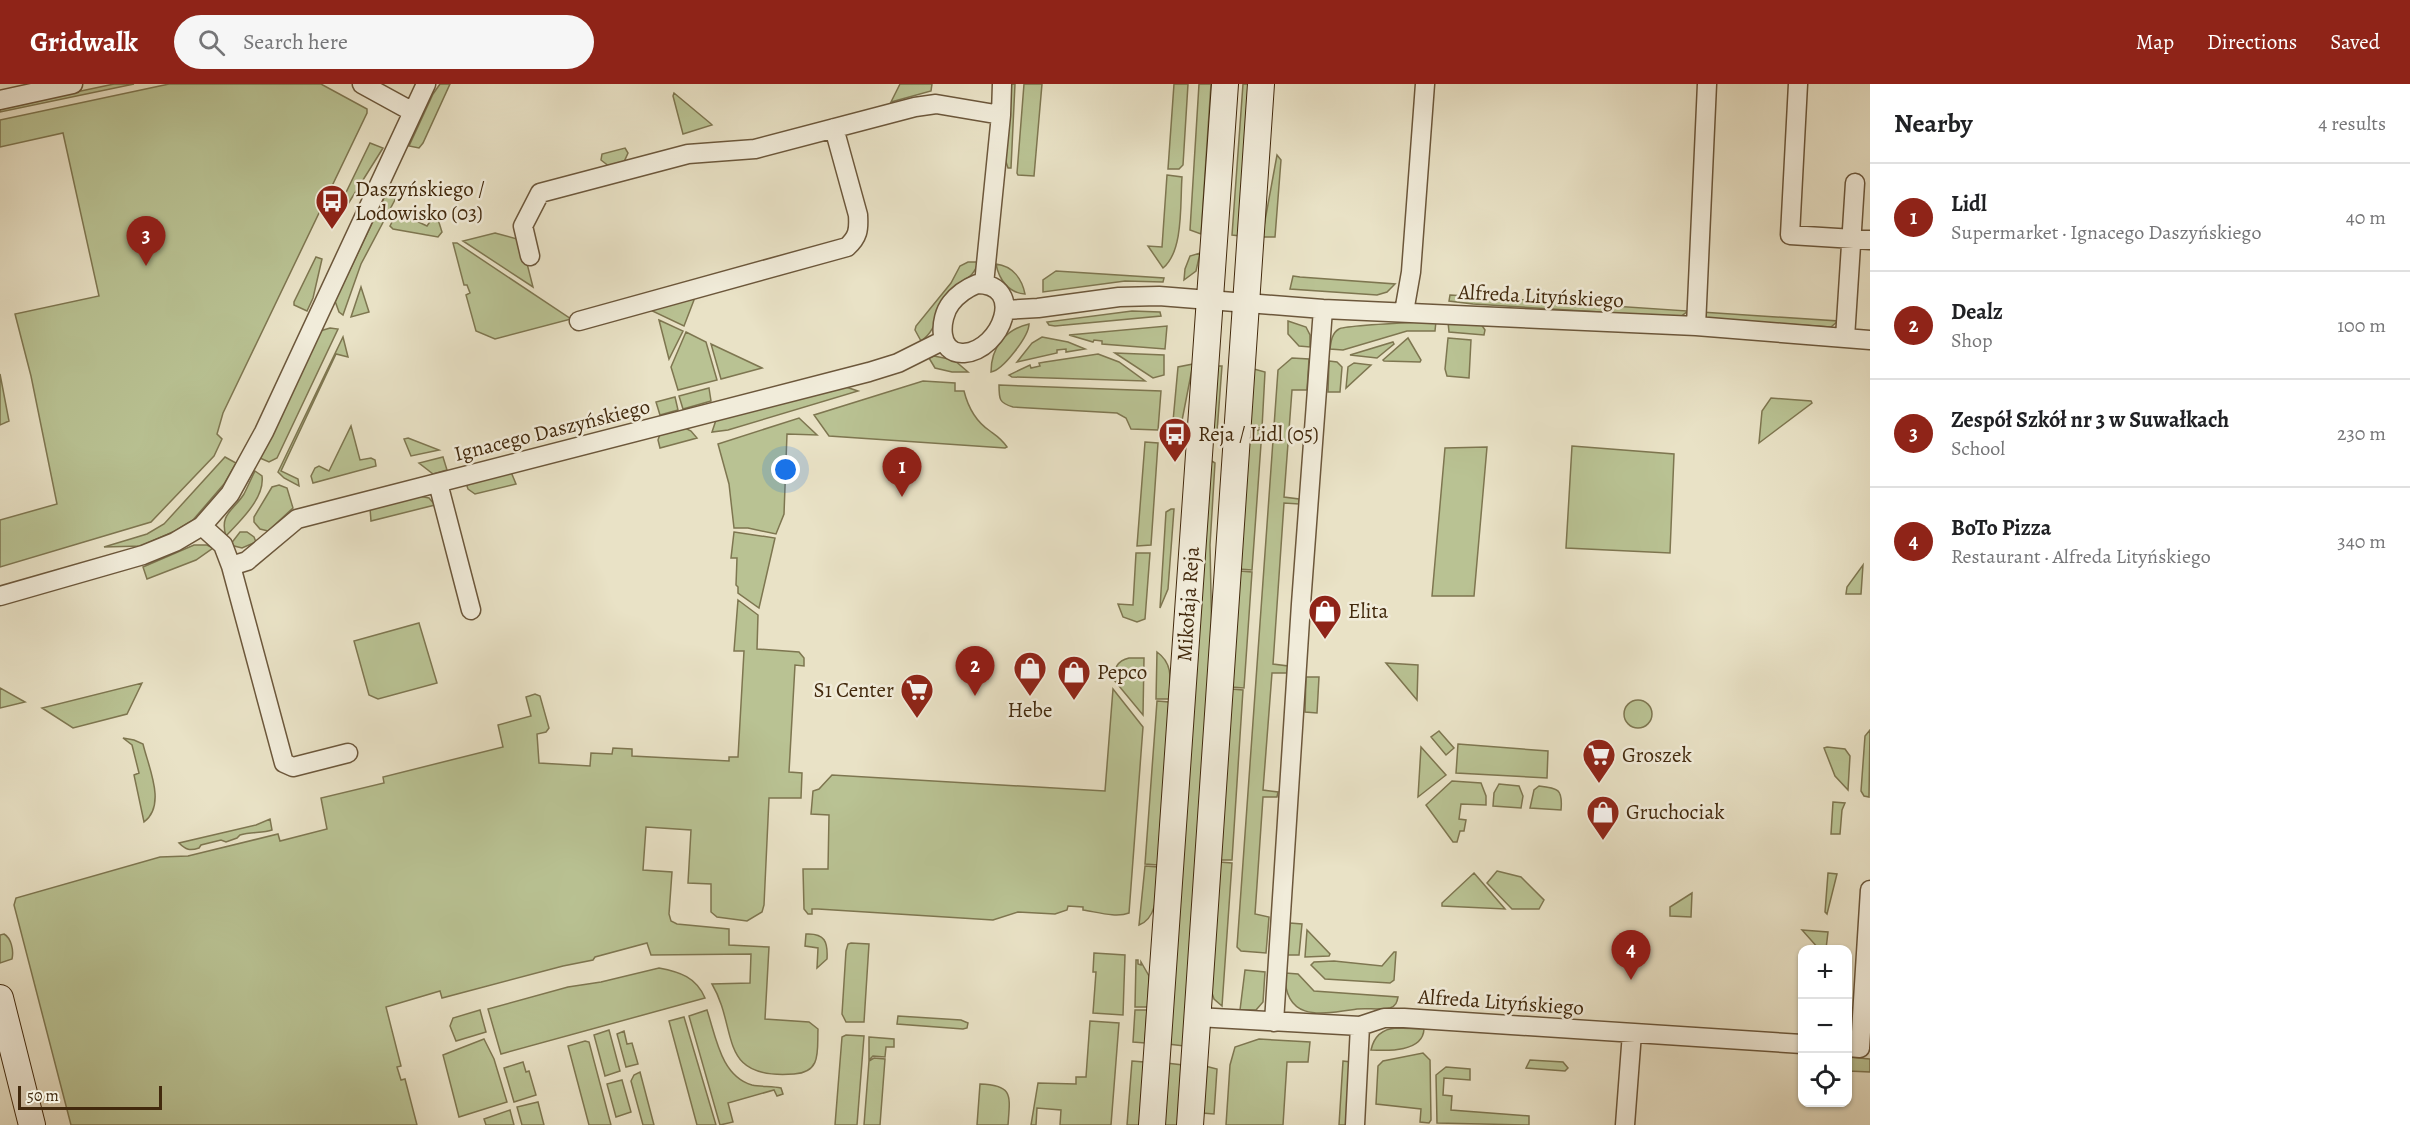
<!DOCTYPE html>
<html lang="en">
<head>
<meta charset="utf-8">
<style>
  :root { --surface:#fff; --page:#f6f6f6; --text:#202124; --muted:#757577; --line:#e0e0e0; --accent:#8f2418 }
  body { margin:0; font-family:Alegreya,serif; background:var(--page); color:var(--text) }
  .controls { position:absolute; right:18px; bottom:18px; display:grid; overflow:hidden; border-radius:12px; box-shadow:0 2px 4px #0004 }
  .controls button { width:54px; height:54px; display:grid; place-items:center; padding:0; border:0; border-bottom:2px solid var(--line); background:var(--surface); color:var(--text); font:30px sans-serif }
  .scale { position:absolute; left:18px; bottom:15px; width:144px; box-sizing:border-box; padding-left:6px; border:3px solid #42290d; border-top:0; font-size:16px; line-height:21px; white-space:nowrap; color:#42290d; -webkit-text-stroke:4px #f1ecda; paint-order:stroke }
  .you { position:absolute; left:786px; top:386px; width:21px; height:21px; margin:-15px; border:4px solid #fff; border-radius:50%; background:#1a73e8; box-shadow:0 0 0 9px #1a73e833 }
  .badge { display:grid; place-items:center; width:39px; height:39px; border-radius:50%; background:var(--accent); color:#fff; font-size:20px; font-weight:700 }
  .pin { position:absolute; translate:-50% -50px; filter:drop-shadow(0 2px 3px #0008) }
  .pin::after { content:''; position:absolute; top:32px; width:21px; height:18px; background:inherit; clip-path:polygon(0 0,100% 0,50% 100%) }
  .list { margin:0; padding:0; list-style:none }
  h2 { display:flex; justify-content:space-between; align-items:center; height:78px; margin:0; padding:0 24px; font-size:26px }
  h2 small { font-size:20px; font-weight:400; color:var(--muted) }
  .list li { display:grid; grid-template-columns:39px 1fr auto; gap:18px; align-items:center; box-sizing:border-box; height:108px; padding:0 24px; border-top:2px solid var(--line) }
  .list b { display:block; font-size:22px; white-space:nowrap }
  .list p { margin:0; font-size:20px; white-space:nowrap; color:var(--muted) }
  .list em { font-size:20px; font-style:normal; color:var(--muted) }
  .icon { flex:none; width:33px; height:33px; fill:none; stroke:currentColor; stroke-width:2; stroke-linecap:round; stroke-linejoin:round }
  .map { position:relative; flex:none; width:1870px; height:1041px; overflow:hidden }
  header { display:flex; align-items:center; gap:36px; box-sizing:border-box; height:84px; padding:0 30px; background:var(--accent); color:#fff }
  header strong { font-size:28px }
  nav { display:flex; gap:33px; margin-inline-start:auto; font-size:21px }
  .search { width:420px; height:54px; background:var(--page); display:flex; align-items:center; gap:15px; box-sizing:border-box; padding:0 21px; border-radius:33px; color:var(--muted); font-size:22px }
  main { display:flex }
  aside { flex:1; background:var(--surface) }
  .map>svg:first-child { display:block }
</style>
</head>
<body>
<header>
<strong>Gridwalk</strong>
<div class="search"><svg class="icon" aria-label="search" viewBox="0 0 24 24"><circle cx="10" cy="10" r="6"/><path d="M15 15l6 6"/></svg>Search here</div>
<nav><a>Map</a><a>Directions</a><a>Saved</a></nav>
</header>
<main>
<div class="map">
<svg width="1870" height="1041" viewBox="0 0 1870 1041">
  <rect width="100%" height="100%" fill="#e9e2c6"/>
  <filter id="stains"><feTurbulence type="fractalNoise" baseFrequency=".00333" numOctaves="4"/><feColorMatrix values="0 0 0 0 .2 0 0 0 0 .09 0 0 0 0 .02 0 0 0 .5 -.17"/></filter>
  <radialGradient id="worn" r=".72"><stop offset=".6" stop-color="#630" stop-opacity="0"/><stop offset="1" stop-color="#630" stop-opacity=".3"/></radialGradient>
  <path fill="#b9c293" stroke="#7e7650" stroke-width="1.5" d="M114,0H134L0,28V24Z
    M169,0H321L367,25V29L223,329L217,350L222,355L214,372L151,438L0,483V436L57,420L31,292L15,230L99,212L63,49L0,63V36Z
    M440,0H450L423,59L419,64L409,62L433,10Z
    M900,0H932L931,7L891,18Z
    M1010,0H1015L1011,84H1008L1005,75Z
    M1024,0H1042L1034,92L1018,91L1017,89Z
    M1174,0H1188L1183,81L1179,85H1168Z
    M1199,0H1211L1201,150L1190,146Z
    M1243,0H1250L1240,152L1232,151Z
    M674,9L710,39L712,41L683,50L673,12Z
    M370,59L383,64L343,128L338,125Z
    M625,64L628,69L623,80L610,83L601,76L602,70Z
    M1277,71L1281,76L1275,153H1262Z
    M1167,91L1182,93C1180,118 1184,167 1163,184L1148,162L1162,163Z
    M392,110L397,112L361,180L343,231L339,228L335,217L385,112Z
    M397,128L427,142L436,129L442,148L438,153L393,145L390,142Z
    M495,149L521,156L533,203L463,157Z
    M453,159H457L571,235L495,255L476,247L466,211L470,209L467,201H464Z
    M1200,169L1196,187L1184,196L1185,185L1190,172Z
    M316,173L322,175L313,214L307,227L294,221V218Z
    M968,178H978C973,198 959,194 950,208C940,223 936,248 921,257L915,246L916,242L951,199L960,182Z
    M996,180C1013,182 1022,195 1025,210C1009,209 999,196 996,180Z
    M1056,187L1164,194L1163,198L1125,197L1043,208V196Z
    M1293,192L1300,193L1395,200L1387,208L1377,211L1290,205Z
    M361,203L369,228L351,233Z
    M693,211L694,216L684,242L646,224Z
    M1450,211L1688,227L1680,233L1473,220L1449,217Z
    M1132,227L1160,228L1161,232L1055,242L1049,241L1047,238Z
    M1701,228L1838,237L1831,243L1706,235Z
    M659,236L683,247L669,275Z
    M1288,237L1306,243L1310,251V263L1299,262L1288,250Z
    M1436,237L1435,247H1407L1343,266L1330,265C1331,257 1332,249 1339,245C1344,241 1423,238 1436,237Z
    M1448,238L1481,240L1485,246L1484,251L1449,248Z
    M1029,240C1029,252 1003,286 991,288C991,263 1006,245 1029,240Z
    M1167,242L1165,265L1102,260V257L1094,256L1093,258L1069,251Z
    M330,244L338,245L277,374L269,378L260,374L317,251L320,247Z
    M686,248L706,258L717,296L678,306L671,283Z
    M343,253L348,273L336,270L281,387L298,395L299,402L284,394L278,388Z
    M1042,253L1068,258L1085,265L1066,268V265L1057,266V269L1017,278L1032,259Z
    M1408,254L1421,276L1420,278L1384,277L1383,276Z
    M1448,254L1471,256L1469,294L1447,292L1445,285Z
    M1393,258L1394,260L1377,274L1350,271Z
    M711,260L762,284L721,295Z
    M1115,269L1164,271V291L1153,294Z
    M1098,270L1119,278L1145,297L1012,293L1009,291L1030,281L1031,284L1040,282L1039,279L1045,278Z
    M934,272L954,276L968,288H952L935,284L929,274Z
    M1292,274L1309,275L1307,306H1292L1284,413L1299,415V420L1284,419L1273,580L1288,582L1287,589H1272L1263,706L1278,708L1277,713H1263L1255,830L1269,833L1266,869L1241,867L1237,863L1278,286Z
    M1329,277L1337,278L1342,283L1340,308H1328Z
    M1354,279L1371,281L1346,304L1348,283Z
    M1193,280L1179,352L1172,348L1178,283Z
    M1215,282H1222L1217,348L1213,351Z
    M1254,285L1265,288L1262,344L1249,343Z
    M0,290L9,337L0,341Z
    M923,297L955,299V307H964C968,323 975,337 990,347C997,352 1002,355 1007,363L1005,364L829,352L814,331Z
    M999,301L1161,307L1158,346L1131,345L1126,334L1117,329L1013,323C999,319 999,315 999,301Z
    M846,303L858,307L728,346L712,348L716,336Z
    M709,304L711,317L683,325L679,312Z
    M675,313L678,326L660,331L656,318Z
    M1771,314L1811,317L1812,319L1759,359L1762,327Z
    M799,334L817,351L787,350L784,430L776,450L748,444H734L729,400L718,360Z
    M351,342L360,376L371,374L375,376L376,382L313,399L311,392L315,384L319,382L329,387Z
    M685,344L691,347L697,354L660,364L658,356L660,350Z
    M1249,346H1262L1252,486L1239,485Z
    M408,354L439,366L411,372L404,355Z
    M1145,358L1158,359L1151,461L1137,462Z
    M1572,362L1674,370L1670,469L1566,464Z
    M1487,363L1474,512H1432L1445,364Z
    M225,373L236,379L224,400L193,436L175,447L141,462L104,463L147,450L164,440Z
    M443,373L447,386L433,390L419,379Z
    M1210,376L1215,379L1210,461L1212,560L1184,962L1168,960Z
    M255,387L262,392C265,414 240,437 226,452C219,430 234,426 244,410C248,402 251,395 255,387Z
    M511,388L516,400L475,410L468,405L466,399Z
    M279,401L287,404L293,424L268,447L260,445L254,438V433L272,403Z
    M419,412L429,414L435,421L371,437L370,424Z
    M1171,425H1174L1168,505L1160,524L1166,428Z
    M240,448H247L254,453L256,458L242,464L230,461Z
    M734,448L775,454L759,524L738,509V503L736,501L737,474H731Z
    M194,461H207L213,464L196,476L147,495L143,483Z
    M1136,469H1150L1145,535L1137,538L1123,533L1118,520L1133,521Z
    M1863,481L1861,510H1846L1847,503Z
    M1239,487L1252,488L1244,604L1231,603Z
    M738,516L758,531L757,565L799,568L804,574V582L795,581L789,688L802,689L801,714H769L764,821L762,828L747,837L717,833L711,828V800L688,799L691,746L646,743L643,786L672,788L669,830L671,837L677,840L729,845V861L769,863L765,935L809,938L818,945C817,967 822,988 794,990C716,996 739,946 712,900L750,899L751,870L651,871L647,859L595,873L593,876L563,882L442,914L440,907L386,923L401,982L397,983L401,996L405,995L417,1041H71L14,821L16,814L160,773L188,772L278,750L280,757L327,745L321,714L384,699L383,693L503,663L498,641L531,632L526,613L535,610L540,612L549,644L546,648L537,650L539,679L590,682L591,669L612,670L613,664L632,665V672L729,677V673H738L744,567H734Z
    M419,539L437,599L378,615L369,611L354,557Z
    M1157,568C1174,580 1170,597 1169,615H1156Z
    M1129,574H1144L1143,631L1114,596C1114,584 1117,577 1129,574Z
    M1386,579L1418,581L1417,616Z
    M1306,593H1319L1317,629L1305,628Z
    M142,599L127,630L73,644L42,624Z
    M0,604L25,618L0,624Z
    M1113,605L1143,643L1129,829C1116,834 1097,828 1083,826V823L1068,822L1067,826L1055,830L1018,828L993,836L818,825H812V830H808L804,825L803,785H828L829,731L811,730L813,707L819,705L832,691L1105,707Z
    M1231,605L1243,606L1232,776H1219Z
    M1624 630a14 14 0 1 1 28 0a14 14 0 1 1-28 0Z
    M1157,617L1169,618L1158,781L1145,780Z
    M1870,646L1869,713L1864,712L1861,707L1865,652Z
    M1439,647L1454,664L1446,671L1431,653Z
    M123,654L134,656L143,660C148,682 167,721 144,738L134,691L139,689L132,661Z
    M1458,660L1548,667L1547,694L1456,689Z
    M1421,663L1446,691L1418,713Z
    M1827,663L1845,665L1850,672L1848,706L1835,692L1824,664Z
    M1452,697L1481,699L1486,712V721L1461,720L1459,735L1466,736L1464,747H1460L1457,758H1453L1426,721Z
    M1499,700L1519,702L1523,712L1521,724L1493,722L1494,709Z
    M1539,702C1558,704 1563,705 1561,726L1530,724L1534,706Z
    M1833,718L1845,719L1842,726L1840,750H1831Z
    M270,735L272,746C263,749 251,748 240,751L237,754L226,758L221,756L201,761L199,764C190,767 186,766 179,759L256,741Z
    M1219,778L1232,779L1222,922L1214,915L1211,906Z
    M1145,782L1158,783C1156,802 1160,833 1139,841Z
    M1497,787L1521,793L1544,816L1539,825H1512L1487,799Z
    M1474,789L1505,825L1442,822V819Z
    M1828,789L1837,790L1827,830L1825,828Z
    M1692,809L1691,833L1670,832V823Z
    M1290,839L1302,840L1299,871H1287Z
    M1307,846L1330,870L1329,872L1305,873Z
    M1802,846L1828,848L1826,865H1819Z
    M4,850C11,854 14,866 12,875L0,879V851Z
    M806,850C825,849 828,858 827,875L817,884L818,864L805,862Z
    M851,859L869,860L864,938H846L842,930L846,867L848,860Z
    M1394,868H1396L1394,896L1390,899L1325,895L1311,881L1314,878L1334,877L1382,882Z
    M1094,869L1125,871L1123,931L1093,929L1096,888H1093Z
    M1136,876H1138V880L1141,881V878L1149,892L1148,923H1135Z
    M659,884C680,888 696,893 705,914L501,970L488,925L568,903L601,898Z
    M1245,886L1265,888L1263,918L1256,926H1240Z
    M1285,889L1298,890L1314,907L1398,913C1397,918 1396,922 1390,924C1380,926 1367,924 1357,925C1322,930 1284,939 1285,889Z
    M480,926L486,948L456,957L450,942L453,934Z
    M707,926C716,953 721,992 752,1001C761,1003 772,1002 781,1004L783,1010L777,1012L774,1006L728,1019L733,1038L720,1041L689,932Z
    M1135,926H1147L1145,959L1133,958Z
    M898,932L961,936L968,939L967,944L963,945L897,940Z
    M684,933L716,1041H697L669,937Z
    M1090,937L1119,939L1111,1041H1060L1061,1026L1037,1024L1036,1041H1031L1038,999L1076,1000V993H1086Z
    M1396,944L1424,945C1423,968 1388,967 1371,966C1374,952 1382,945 1396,944Z
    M609,946L620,987L605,992L594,951Z
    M624,947L627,960L632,959L638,980L626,983L617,950Z
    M846,951L864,952L857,1041H835L842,953Z
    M869,953L894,955V963H886L885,973L873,972L869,976Z
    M484,955L494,975L507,1018L459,1033L443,971Z
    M1259,955L1310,958L1308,978H1287L1283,1041H1226L1230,981L1235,963Z
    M585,957L589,958L611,1041H589L568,962Z
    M1423,969L1430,976L1431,1036L1429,1039L1420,1038L1421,1025L1376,1020L1378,982L1383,977Z
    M1848,973L1870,975V988L1848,987Z
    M874,974L885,975L880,1041H864L869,977Z
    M1530,976L1563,978L1568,984L1565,987L1526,984Z
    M1132,977L1144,978L1140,1041H1127Z
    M1343,977L1351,978L1347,1041H1339Z
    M523,978L526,988L529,987L536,1011L514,1018L504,984Z
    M1166,979L1183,981L1179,1041H1162Z
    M1205,982L1217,985L1214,1030L1202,1029Z
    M1446,983L1470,985V996L1444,994L1443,1011L1452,1012L1451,1026L1529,1032V1041L1437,1039L1436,991Z
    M640,988L654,1041H643L631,997L634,991Z
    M622,996L631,1028L616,1033L607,1000Z
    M980,1000C1014,1001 1010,1012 1008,1041H977Z
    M538,1018L544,1041H522L517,1023Z
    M510,1026L514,1041H486L484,1035Z"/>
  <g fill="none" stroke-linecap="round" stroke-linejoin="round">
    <defs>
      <path id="street" d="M362,0L413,28
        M1798,0L1790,151L1870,156
        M0,16L73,0
        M530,172L523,142L540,109L688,70L755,65L915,23L936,20L1001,31
        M977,200C1026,200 1002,266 964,269C937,271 939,234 951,219C958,210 967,204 977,200Z
        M984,200L1001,31L1002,0
        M1005,226L1038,224L1119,213L1159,212L1323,225L1696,242L1870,256
        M1404,228L1411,188L1425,0
        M579,237L847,163C858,153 859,146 858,131L834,44
        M1696,242L1707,0
        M1845,254L1855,99
        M438,399L471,526
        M202,442L223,461L231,482L247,477L297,435L869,288L898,279L944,256
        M231,482L284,679L293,683L348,669
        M0,512L143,471L175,458L202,442L230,410L264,348L426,0
        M1197,933L1360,942L1384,934H1404L1802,960
        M1274,938L1301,520L1323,225
        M1848,963L1860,964L1870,806
        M1355,1041L1360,942
        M1625,1041L1632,949"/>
      <path id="secondary" d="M0,914L32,1041
        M1152,1041L1225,0
        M1190,1041L1261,0"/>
    </defs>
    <use href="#street" stroke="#6c573b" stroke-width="21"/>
    <use href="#secondary" stroke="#42290d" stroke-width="28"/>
    <use href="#street" stroke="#f1ecda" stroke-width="18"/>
    <use href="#secondary" stroke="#f1ecda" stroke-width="26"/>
  </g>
  <defs>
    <symbol id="bus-pin" viewBox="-11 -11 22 30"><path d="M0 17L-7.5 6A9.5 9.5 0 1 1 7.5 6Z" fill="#8f2418" stroke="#f1ecda"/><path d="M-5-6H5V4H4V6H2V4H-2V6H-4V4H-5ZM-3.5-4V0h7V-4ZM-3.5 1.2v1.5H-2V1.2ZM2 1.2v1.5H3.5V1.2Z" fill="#fff"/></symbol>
    <symbol id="shop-pin" viewBox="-11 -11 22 30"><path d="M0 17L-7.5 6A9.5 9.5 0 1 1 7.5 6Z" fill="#8f2418" stroke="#f1ecda"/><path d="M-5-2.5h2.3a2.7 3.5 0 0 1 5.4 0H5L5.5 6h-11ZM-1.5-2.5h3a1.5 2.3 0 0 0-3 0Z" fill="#fff"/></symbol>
    <symbol id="supermarket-pin" viewBox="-11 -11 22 30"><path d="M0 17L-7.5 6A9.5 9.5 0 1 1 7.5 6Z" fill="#8f2418" stroke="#f1ecda"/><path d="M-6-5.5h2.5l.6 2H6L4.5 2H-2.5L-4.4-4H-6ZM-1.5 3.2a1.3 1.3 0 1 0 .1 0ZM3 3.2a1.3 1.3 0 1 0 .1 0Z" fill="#fff"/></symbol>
  </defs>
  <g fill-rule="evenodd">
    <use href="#bus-pin" x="313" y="98" width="38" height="52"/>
    <use href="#bus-pin" x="1156" y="331" width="38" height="52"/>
    <use href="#shop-pin" x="1306" y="508" width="38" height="52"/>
    <use href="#shop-pin" x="1011" y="565" width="38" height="52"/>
    <use href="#shop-pin" x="1055" y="569" width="38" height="52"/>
    <use href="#supermarket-pin" x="898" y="587" width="38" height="52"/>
    <use href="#supermarket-pin" x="1580" y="652" width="38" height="52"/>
    <use href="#shop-pin" x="1584" y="709" width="38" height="52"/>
  </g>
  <g text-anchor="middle" stroke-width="5" stroke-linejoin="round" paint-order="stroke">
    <g font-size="21" fill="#42290d" stroke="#f1ecda" text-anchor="start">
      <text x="355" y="112">Daszyńskiego /<tspan x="355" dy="24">Lodowisko (03)</tspan></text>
      <text x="1198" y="357">Reja / Lidl (05)</text>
      <text x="1348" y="534">Elita</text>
      <text x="1097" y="595">Pepco</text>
      <text x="894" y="613" text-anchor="end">S1 Center</text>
      <text x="1030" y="633" text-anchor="middle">Hebe</text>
      <text x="1622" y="678">Groszek</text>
      <text x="1626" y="735">Gruchociak</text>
    </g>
    <g font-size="21" fill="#42290d" stroke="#f1ecda">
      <text transform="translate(1541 212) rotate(3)" y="7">Alfreda Lityńskiego</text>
      <text transform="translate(552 346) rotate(-14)" y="7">Ignacego Daszyńskiego</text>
      <text transform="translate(1188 520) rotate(-86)" y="7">Mikołaja Reja</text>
      <text transform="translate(1501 918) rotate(4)" y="7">Alfreda Lityńskiego</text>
    </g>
  </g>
  <rect width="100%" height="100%" filter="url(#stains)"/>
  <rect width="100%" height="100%" fill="url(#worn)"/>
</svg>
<div class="controls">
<button>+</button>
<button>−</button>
<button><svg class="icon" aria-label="locate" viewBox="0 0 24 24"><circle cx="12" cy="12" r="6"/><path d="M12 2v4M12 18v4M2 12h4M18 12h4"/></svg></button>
</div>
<div class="scale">50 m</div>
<div class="you"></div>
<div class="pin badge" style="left:902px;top:413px">1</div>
<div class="pin badge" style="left:975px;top:612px">2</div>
<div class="pin badge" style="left:146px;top:182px">3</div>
<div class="pin badge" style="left:1631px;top:896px">4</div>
</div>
<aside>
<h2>Nearby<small>4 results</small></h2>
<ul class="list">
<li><span class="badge">1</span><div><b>Lidl</b><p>Supermarket · Ignacego Daszyńskiego</p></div><em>40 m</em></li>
<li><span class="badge">2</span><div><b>Dealz</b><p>Shop</p></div><em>100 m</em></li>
<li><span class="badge">3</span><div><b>Zespół Szkół nr 3 w Suwałkach</b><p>School</p></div><em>230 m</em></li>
<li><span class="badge">4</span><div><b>BoTo Pizza</b><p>Restaurant · Alfreda Lityńskiego</p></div><em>340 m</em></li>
</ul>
</aside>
</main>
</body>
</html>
